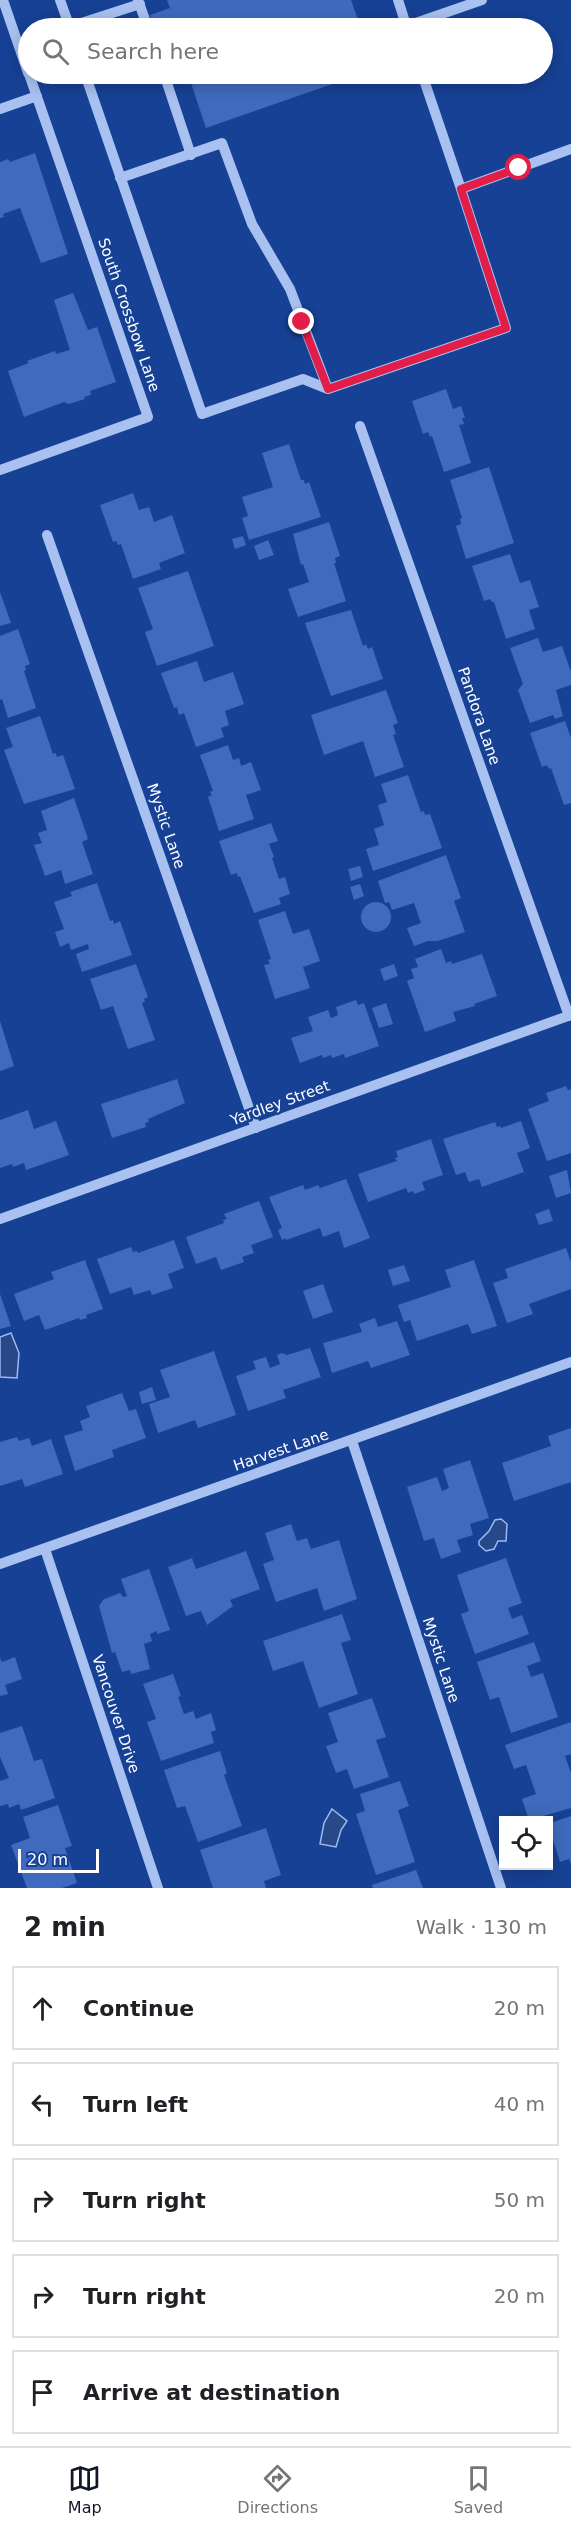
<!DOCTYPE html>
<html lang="en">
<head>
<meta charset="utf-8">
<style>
  :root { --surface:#fff; --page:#f2f2f2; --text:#202124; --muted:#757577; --line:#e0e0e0; --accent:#111827 }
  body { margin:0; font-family:"DejaVu Sans",sans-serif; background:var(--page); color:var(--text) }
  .controls { position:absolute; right:18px; bottom:18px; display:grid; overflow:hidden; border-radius:0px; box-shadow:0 3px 15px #0003 }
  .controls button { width:54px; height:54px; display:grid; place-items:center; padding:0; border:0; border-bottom:2px solid var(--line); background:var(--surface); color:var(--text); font:30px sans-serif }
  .scale { position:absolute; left:18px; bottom:15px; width:81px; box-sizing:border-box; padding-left:6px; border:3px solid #fff; border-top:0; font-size:16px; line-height:21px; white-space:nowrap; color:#fff; -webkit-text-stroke:4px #174195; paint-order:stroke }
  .stop { position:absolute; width:18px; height:18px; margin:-14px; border:4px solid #e11d48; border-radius:50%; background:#fff }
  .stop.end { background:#e11d48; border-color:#fff; box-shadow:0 2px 6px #0008 }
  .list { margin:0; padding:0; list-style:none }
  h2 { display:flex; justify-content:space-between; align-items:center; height:78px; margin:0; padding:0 24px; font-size:26px }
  h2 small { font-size:20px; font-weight:400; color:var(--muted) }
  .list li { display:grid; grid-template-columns:39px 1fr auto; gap:18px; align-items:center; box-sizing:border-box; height:84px; margin:0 12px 12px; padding:0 12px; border:2px solid var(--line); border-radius:0px }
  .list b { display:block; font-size:22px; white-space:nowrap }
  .list em { font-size:20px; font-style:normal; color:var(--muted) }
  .icon { flex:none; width:33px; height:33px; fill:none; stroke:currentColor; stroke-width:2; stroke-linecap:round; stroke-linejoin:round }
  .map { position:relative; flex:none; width:571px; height:1888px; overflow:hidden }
  .search { position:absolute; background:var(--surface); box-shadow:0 3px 15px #0003; left:18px; right:18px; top:18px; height:66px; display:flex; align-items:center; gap:15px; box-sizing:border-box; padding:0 21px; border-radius:33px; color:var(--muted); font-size:22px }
  .sheet { height:558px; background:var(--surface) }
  nav { display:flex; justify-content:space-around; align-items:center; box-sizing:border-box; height:84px; border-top:2px solid var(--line); background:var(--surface); font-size:16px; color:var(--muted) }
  nav a { display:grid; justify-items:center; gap:3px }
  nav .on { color:var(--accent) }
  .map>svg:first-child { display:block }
</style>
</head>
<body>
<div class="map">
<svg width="571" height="1888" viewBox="0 0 571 1888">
  <rect width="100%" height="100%" fill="#174195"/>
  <path fill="#294887" stroke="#9abbf4" stroke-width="1.5" d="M11,1333L19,1353L17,1378L0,1377V1337Z
    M501,1519L507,1524L506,1541H498L494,1549L486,1551L479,1545V1541L489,1531L495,1520Z
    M332,1809L347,1821L341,1830L336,1847L320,1844L324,1823Z"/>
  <path fill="#3f6abd" d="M167,0H351L361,28H154L150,15L170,8Z
    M188,74H361L206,128Z
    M35,153L68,254L41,263L20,208L3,214L4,217L0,218V162L8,159L10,162Z
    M73,293L88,330L97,327L116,382L90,391L91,395L84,397L85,399L69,404L64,402L24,417L8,371L29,363L27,361L55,351L56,354L70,350L54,300Z
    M446,389L453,409L461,406L465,418H462L464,424L459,425L471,463L444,472L432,436L430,437L428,432L423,434L412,401Z
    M289,444L301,480H304L305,484L309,482L321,517L249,540L242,518L248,516L242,497L273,487L262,453Z
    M489,467L514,543L466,559L456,526L461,524L460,519L462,518L450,480Z
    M133,493L139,510L149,507L154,522L172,515L185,553L159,563L161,569L133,579L121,544L118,545L116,541L113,542L100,505Z
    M329,522L340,556L335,558L336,563H334L346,601L298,617L288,589L309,582L303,564L301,565L293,534Z
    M243,536L246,545L235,549L232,539Z
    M268,540L274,555L259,560L254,546Z
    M510,554L520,583L530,580L539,607L529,610L535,629L506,639L494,602H492L490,599L484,601L472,566Z
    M188,571L214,646L157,666L145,632L153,629L138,588Z
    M0,592L11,623L0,626Z
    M351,610L363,646L366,644L368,649L372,647L383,679L331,696L305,623Z
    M18,629L30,664L25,666L26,670L24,671L36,708L8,718L2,699L0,700V636Z
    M538,638L543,652L562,646L571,672V685L556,690L563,716L555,719L553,715L530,723L518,690L523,684L510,648Z
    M197,661L204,682L233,672L244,704L225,711L229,725L221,728L224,737L196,747L184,713L179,715L177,707L174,708L161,673Z
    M386,690L398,723L393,725L396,734L393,735L404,767L375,777L363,741L324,755L311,715Z
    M40,716L53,754L56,753L57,757L63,755L75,789L24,804L4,750L13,747L6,728Z
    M565,721L571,738V803L564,805L551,768L549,769L547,765L542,767L530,733Z
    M228,745L233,760L239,758L241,766L251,762L261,790L246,795L254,819L219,831L208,797L212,795L210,792L213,791L200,755Z
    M408,775L421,812L424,811L425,815L430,814L442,848L373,871L366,849L379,845L374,829L384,825L378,805L387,802L381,784Z
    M74,798L88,839L82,842L93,874L65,884L61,870L45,876L34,845L42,843L38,833L47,830L41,811Z
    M271,823L278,841L269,844L274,857L272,858L279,879L285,877L290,894L279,898L281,904L254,913L240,876L238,877L237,873L231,875L219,841Z
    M446,855L461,898L454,901L465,932L438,941H428L414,946L407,928L421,923L414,903L392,910L389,902L385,903L378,881Z
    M360,866L363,877L351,881L348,869Z
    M97,883L110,921L113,920L114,924L120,921L132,955L82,972L76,954L89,949L88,944L71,950L69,943L60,947L55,932L64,929L54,902L72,896L70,892Z
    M360,884L364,896L354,900L350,887Z
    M361 917a15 15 0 1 1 30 0a15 15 0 1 1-30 0Z
    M285,911L293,934L309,929L320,961L303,967L310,988L275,999L264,965L270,964L268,960L271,959L258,920Z
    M441,949L446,963L451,961L452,964L482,954L497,996L474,1004L475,1006L453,1012L456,1021L425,1032L407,981L414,978L411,969L418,967L415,959Z
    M136,964L148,997L144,999L145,1002L142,1003L155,1040L128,1049L113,1006L101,1010L90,979Z
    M394,964L398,976L384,981L380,969Z
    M356,1000L358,1005L364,1003L379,1046L345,1058L344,1054L332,1058L331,1055L323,1058L322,1055L300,1063L291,1038L313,1031L308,1017L328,1010L331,1018L338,1015L336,1007Z
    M386,1003L393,1024L379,1028L372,1008Z
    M0,1021L14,1066L0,1071Z
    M177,1079L185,1103L148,1119L149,1122L145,1123L146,1127L112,1138L101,1104Z
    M566,1086L568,1090L571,1089V1153L547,1161L528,1109L549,1101L546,1093Z
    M28,1110L34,1129L56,1121L69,1155L26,1170L24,1163L13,1167L12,1164L0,1168V1120Z
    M521,1121L530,1148L517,1153L524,1172L482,1187L479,1179L469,1182L465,1172L456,1175L443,1139L495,1122L497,1127L500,1126L501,1128Z
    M431,1139L443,1175L422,1182L425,1190L414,1194L413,1191L408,1193L406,1188L368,1202L358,1174L397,1161L395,1158L398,1157L396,1151Z
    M567,1170L571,1193L556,1198L549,1176Z
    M346,1179L370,1238L344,1248L339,1231L323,1237L320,1228L286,1240V1238L282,1240L278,1230L282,1228L269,1197L303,1185L305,1190L318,1185L320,1188Z
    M259,1201L273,1237L251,1245L254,1253L242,1257L244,1262L221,1270L216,1257L196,1264L186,1237L224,1223L223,1220L227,1219L224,1214Z
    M549,1209L553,1221L539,1225L535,1214Z
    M174,1240L184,1268L168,1274L173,1288L152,1295L150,1290L134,1295L131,1287L110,1294L97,1259L131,1247L133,1252L137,1251L138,1253Z
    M566,1248L571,1262V1289L529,1304L533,1314L507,1323L493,1283L508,1278L505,1269Z
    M85,1260L103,1309L86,1315L87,1318L80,1320L79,1318L45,1330L39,1315L24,1321L14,1294L54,1279L51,1272Z
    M474,1260L497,1326L472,1334L468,1324L417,1341L410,1320L404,1322L398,1305L451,1287L445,1270Z
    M404,1265L410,1281L393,1286L388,1270Z
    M323,1284L333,1312L313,1319L303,1291Z
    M0,1294L11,1326L0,1329Z
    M375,1318L378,1327L397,1321L410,1355L371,1368L368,1361L332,1373L323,1343L362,1332L359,1324Z
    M310,1348L321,1377L283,1390L286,1398L248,1411L236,1376L256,1369L253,1361L266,1357L270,1368L280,1364L277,1355L282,1353L287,1355Z
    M214,1351L236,1415L198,1428L195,1420L158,1433L149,1404L170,1397L160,1370Z
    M152,1387L156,1400L142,1404L139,1392Z
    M122,1393L129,1411L136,1409L146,1438L112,1450L114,1457L75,1471L64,1436L83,1430L80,1421L90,1417L86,1406Z
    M571,1428V1482L514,1501L502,1463L551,1446L548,1436Z
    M17,1437L19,1441L29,1438L32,1446L51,1439L63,1474L25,1487L22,1479L0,1486V1442Z
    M470,1460L489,1518L470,1524L473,1535L457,1540L461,1552L441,1559L434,1538L424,1541L407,1487L437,1477L442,1491L449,1488L443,1469Z
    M291,1524L297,1541L307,1538L311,1549L339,1540L357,1599L324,1611L317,1588L276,1602L263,1564L274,1560L265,1533Z
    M246,1551L260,1589L230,1600L233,1606L207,1625L201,1611L186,1616L168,1567L192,1558L196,1569Z
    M506,1558L522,1603L508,1608L512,1619L522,1615L529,1634L475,1654L461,1614L469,1611L457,1575Z
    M149,1569L170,1630L157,1634V1631L150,1634L152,1641L144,1644L150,1669L131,1674L130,1670L122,1672L115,1652L112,1653L99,1606L104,1599L120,1593L123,1597L127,1596L121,1579Z
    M342,1614L351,1640L341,1643L358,1694L319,1708L303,1661L273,1671L263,1641Z
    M534,1642L541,1661L527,1666L531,1677L543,1673L558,1717L511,1733L499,1697L490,1700L477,1662Z
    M15,1657L22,1679L5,1685L8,1694L0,1696V1658L2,1662Z
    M173,1674L181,1696L178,1697L184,1714L193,1711L196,1719L211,1713L216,1730L211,1732L214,1743L161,1761L147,1722L156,1719L143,1684Z
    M372,1698L386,1737L376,1740L389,1777L354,1789L347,1769L336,1773L326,1746L338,1742L328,1713Z
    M571,1722V1754L565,1756L571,1773V1808L529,1820L522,1799L536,1794L526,1765L514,1769L505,1745Z
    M22,1726L34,1761L42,1759L55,1798L21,1810L19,1804L9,1808L8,1804L0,1806V1781L9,1778L0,1757V1733Z
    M220,1751L227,1773L224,1775L242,1826L198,1842L185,1806L177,1808L164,1770Z
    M400,1781L409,1806L398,1810L415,1862L376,1875L356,1814L365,1811L360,1794Z
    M58,1805L72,1846L65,1848L77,1883L62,1888H27L11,1845L30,1838L23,1817Z
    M571,1816V1864L569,1859L560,1862L548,1824Z
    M266,1828L281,1875L264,1881L266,1888H213L200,1850Z
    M416,1870L423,1888H373L372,1885Z"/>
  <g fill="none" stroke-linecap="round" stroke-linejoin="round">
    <path stroke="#a8c1f1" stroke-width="10" d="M3,0L28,73
      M60,0L70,28
      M138,0L148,28
      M398,0L407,28
      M407,26L482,0
      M69,27L140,4
      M85,74L202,414L303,379L328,389L506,328L461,189L571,149
      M164,74L191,155
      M422,74L461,189
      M0,109L37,96
      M120,178L222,143L252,224L290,289L328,389
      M360,426L569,1016
      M0,470L148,417L29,74
      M47,535L256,1128
      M0,1219L571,1015
      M352,1441L501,1888
      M45,1549L158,1888
      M0,1564L571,1362"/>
  </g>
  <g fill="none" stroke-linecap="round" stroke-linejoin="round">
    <path stroke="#e11d48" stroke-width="8" d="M302,322L328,389L506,328L461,189L519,168"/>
  </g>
  <g text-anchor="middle" stroke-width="5" stroke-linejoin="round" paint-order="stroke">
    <g font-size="15" fill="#fff" stroke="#174195">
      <text transform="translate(129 315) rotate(71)" y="5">South Crossbow Lane</text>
      <text transform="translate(479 716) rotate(71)" y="5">Pandora Lane</text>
      <text transform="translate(166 826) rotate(71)" y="5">Mystic Lane</text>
      <text transform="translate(280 1103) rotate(-20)" y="5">Yardley Street</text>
      <text transform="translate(281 1450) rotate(-19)" y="5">Harvest Lane</text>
      <text transform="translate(441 1660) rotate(72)" y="5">Mystic Lane</text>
      <text transform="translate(116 1714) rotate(72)" y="5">Vancouver Drive</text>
    </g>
  </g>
</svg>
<div class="controls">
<button><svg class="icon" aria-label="locate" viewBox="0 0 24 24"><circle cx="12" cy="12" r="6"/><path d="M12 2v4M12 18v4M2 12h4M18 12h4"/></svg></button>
</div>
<div class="scale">20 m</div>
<div class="stop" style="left:519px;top:168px"></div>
<div class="stop end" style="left:302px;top:322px"></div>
<div class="search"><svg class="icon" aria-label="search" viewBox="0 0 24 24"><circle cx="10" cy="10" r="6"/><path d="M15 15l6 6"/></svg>Search here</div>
</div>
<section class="sheet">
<h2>2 min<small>Walk · 130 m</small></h2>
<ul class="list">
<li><svg class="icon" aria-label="ahead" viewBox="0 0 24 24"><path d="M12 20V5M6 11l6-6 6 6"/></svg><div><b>Continue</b></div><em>20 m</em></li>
<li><svg class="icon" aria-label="left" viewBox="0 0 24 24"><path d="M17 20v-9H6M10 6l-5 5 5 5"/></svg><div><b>Turn left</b></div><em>40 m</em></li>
<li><svg class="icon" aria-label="right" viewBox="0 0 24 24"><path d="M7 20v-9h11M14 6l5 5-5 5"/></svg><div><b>Turn right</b></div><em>50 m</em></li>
<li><svg class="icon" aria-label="right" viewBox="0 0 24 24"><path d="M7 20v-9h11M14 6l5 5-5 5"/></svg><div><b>Turn right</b></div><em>20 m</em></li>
<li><svg class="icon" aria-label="arrive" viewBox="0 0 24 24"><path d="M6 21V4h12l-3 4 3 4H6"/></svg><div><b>Arrive at destination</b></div></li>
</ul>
</section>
<nav>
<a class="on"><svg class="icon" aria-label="map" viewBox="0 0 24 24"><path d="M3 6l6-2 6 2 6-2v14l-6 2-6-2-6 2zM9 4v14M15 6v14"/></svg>Map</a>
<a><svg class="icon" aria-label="directions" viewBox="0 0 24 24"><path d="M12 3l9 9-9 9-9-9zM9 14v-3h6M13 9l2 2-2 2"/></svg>Directions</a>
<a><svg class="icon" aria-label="saved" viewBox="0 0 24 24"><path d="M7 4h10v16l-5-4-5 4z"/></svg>Saved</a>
</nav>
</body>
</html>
